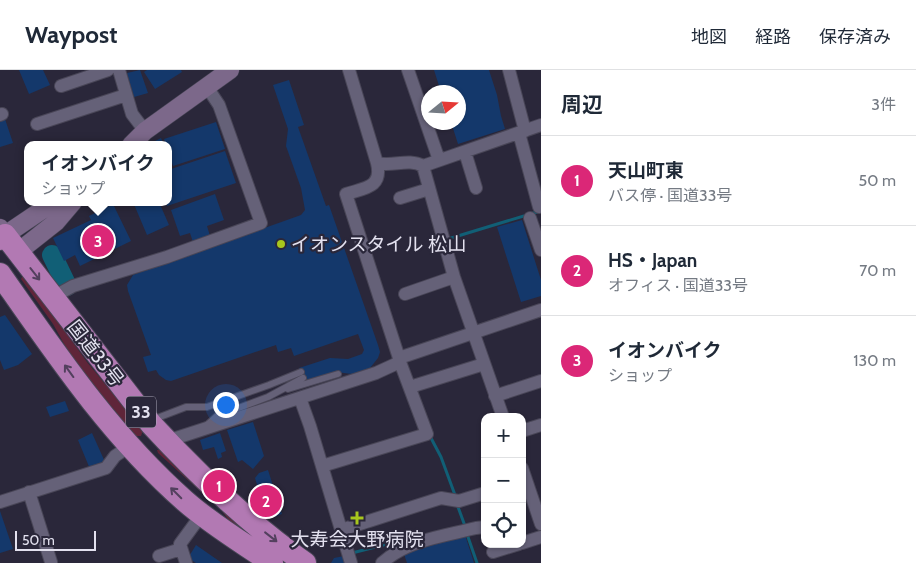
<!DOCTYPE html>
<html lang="ja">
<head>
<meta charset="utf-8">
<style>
  :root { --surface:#fff; --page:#f2f2f3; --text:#1f2937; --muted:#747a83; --line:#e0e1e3; --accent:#db2777 }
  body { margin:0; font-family:Cabin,"Noto Sans JP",sans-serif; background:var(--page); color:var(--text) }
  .controls { position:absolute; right:15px; bottom:15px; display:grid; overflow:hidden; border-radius:10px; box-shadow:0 1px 4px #0004 }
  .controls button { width:45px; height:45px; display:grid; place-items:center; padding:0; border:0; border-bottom:1px solid var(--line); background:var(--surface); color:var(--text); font:25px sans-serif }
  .compass { position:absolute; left:421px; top:15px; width:45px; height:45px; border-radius:50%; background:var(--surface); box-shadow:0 1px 4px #0004; rotate:72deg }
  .scale { position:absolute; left:15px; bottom:12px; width:81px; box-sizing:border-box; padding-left:5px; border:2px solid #e3e1ef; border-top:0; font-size:14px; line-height:18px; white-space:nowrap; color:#e3e1ef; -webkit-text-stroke:4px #2a273a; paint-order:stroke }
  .you { position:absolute; left:225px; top:334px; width:18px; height:18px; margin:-12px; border:4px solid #fff; border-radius:50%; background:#1a73e8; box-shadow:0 0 0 8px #1a73e833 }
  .badge { display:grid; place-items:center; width:32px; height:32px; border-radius:50%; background:var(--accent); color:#fff; font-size:16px; font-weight:700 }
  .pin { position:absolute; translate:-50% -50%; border:2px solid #fff; box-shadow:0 1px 5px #0006 }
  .popup { position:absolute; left:24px; top:71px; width:148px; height:65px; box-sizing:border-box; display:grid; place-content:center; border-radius:10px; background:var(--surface); filter:drop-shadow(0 1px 4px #0005); font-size:16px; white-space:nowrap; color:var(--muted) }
  .popup b { font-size:19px; color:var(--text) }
  .popup::after { content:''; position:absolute; left:50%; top:100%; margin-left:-10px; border:10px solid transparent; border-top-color:var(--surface) }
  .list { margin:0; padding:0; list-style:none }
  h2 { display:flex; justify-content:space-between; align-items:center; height:65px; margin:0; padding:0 20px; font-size:21px }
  h2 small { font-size:16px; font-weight:400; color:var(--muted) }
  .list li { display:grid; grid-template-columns:32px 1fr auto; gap:15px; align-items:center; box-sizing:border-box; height:90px; padding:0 20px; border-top:1px solid var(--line) }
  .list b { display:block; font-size:19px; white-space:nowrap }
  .list p { margin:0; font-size:16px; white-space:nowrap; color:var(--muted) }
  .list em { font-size:16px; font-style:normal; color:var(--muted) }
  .icon { flex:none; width:28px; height:28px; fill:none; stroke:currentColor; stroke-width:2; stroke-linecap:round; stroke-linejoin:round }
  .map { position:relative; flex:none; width:541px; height:493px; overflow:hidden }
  header { display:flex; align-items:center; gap:30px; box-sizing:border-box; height:70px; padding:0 25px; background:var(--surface); border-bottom:1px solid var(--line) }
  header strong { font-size:24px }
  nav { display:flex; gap:28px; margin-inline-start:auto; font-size:18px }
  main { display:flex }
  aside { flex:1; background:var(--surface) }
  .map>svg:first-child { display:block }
</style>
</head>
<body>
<header>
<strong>Waypost</strong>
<nav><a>地図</a><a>経路</a><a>保存済み</a></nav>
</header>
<main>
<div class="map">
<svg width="541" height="493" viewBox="0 0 541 493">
  <rect width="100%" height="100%" fill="#2a273a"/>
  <path fill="#5f2539" d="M25,206L87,292L143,360L141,366H135L74,292L53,254L21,209L22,207Z
    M157,380H160L267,476L231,453L221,440L158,383Z"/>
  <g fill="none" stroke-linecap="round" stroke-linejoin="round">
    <path stroke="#115f76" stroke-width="3" d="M448,169L537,142
      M431,368L441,387L455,425
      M458,437L465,456
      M468,467L477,493
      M352,483L399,471H407"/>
    <path stroke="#115f76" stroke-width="20" d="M52,185L67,216"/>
  </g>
  <path fill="#14386b" d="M19,0H43L50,15L29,24Z
    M140,0L148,23L134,27L127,3Z
    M147,0H181L182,2L155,19L144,2Z
    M434,0H489L497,25L501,46L505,59L458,74L451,52H458V22H441Z
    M289,10L304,55L298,57L326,136L329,135L378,275L380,282L378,288L370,298L352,304L336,302L304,313L299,298L330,288L348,289L362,284L364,280L358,264L294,286L291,278L278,282L276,275L171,311L166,310L159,305L156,300L148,302L143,287L151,285L128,221L127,215L133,205L301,145L305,140L301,118L286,76L288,59L273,15Z
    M5,49L13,73L0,77V51Z
    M216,52L225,79L173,96L168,80V75H166L164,69Z
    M161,68L164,75H147Z
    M225,81L236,113L167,136L166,132H168V100Z
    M215,124L224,150L207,156L210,166L193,172L190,163L180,166L171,140Z
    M133,132H159L169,155L147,165Z
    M113,134L131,171L80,196L75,185L64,191L53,168L91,150L89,146Z
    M522,150L541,210V226L521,232L497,157Z
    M5,245L32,284L18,295L4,300L0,290V247Z
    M65,331L69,341L50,347L46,337Z
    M253,352L264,386L253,399L242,390L238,392L227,360Z
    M92,363L105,392L90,399L78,370Z
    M220,363L226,381L221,383L222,387L218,389L214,377L203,380L200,370Z
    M268,400L282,444L274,447L264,438L255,408L259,403Z
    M0,441L13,479L0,483Z
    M465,465L474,493H407L404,484Z
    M196,475L222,493H196L188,488Z
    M344,486L347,493H331L334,488Z"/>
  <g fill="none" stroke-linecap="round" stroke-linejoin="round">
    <defs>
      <path id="lane" d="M288,319L338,304
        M152,350L186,337H207L269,315L301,302
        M207,355L217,346L268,327L303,308"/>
      <path id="street" d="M119,0L132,44L145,61
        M349,0L377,93C383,118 364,118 346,124L399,288
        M408,0L439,90
        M509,0L525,61
        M61,16L108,0
        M0,45L2,44
        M37,54L126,25
        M519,63L539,137
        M465,82L476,118
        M377,93C393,97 408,88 423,96L454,207L503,347
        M423,96L541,55
        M400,128L429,119
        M530,148L541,180
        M405,224L454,207
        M53,227L73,216L167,187L261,153L219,35L207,17
        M410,317L484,294
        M495,326L541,311
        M300,328L310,356L351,493
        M522,361L541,355
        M167,371L376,303L400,292L399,288L541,240
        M322,396L427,364L400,292
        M522,398L541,454
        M29,422L51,492
        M0,432L106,398L115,386L130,376
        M341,460L441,428L459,431L485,423
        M522,473L541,467
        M493,482L519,474
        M159,486L181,479
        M186,493L180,474L202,444
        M382,493C407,470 444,466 476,458L485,457"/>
      <path id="secondary" d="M131,75L145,61L230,0
        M0,158L5,165L54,132
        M18,182L56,152L73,132"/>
      <path id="highway" d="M0,169L5,165L151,354C198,405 248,453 305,493
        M0,204C56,284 111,366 185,431C211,454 243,473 272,493"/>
    </defs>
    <use href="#lane" stroke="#494657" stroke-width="8"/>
    <use href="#street" stroke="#494657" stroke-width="14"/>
    <use href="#secondary" stroke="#494657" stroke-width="19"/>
    <use href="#highway" stroke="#494657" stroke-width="24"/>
    <use href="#lane" stroke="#656178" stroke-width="6"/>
    <use href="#street" stroke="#656178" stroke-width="12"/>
    <use href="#secondary" stroke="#7c688a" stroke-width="18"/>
    <use href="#highway" stroke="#b279b3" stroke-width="22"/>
  </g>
  <defs><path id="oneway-shaft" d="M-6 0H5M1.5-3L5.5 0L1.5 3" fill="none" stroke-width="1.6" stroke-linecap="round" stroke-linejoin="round" transform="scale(1.25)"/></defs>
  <g stroke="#53405e">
    <use href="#oneway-shaft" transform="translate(35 204) rotate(52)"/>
    <use href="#oneway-shaft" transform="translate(69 301) rotate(-126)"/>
    <use href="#oneway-shaft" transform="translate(176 423) rotate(-135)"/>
    <use href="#oneway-shaft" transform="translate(271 467) rotate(38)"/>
  </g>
  <g fill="#a8c71d" stroke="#2a273a" stroke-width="2">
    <circle cx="281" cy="174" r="5"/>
    <path d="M354.5 440.5h5v5h5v5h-5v5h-5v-5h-5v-5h5z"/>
  </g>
  <g text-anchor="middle" stroke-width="4.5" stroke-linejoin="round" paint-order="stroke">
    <rect fill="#2a273a" stroke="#aca9b9" stroke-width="1" x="126" y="326.5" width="30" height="31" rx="4"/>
    <g font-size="18" font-weight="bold" fill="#e3e1ef">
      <text x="141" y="348">33</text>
    </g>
    <g font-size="19" fill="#e3e1ef" stroke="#2a273a" text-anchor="start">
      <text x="291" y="181">イオンスタイル 松山</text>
      <text x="357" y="476" text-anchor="middle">大寿会大野病院</text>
    </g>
    <g font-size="19" fill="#e3e1ef" stroke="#2a273a">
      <text transform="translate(96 283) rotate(52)" y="7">国道33号</text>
    </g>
  </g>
</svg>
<div class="controls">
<button>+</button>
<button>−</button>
<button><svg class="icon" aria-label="locate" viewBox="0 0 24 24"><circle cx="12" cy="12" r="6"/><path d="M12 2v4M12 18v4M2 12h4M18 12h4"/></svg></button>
</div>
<svg class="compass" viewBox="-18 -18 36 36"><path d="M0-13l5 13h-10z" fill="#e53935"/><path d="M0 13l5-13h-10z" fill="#747a83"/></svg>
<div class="scale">50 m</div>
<div class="you"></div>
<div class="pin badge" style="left:219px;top:416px">1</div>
<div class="pin badge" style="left:266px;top:431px">2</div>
<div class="pin badge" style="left:98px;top:171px">3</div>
<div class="popup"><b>イオンバイク</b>ショップ</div>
</div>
<aside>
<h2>周辺<small>3件</small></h2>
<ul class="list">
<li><span class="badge">1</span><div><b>天山町東</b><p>バス停 · 国道33号</p></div><em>50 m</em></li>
<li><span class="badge">2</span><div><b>HS・Japan</b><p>オフィス · 国道33号</p></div><em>70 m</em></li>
<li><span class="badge">3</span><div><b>イオンバイク</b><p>ショップ</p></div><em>130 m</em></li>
</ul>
</aside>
</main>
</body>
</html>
